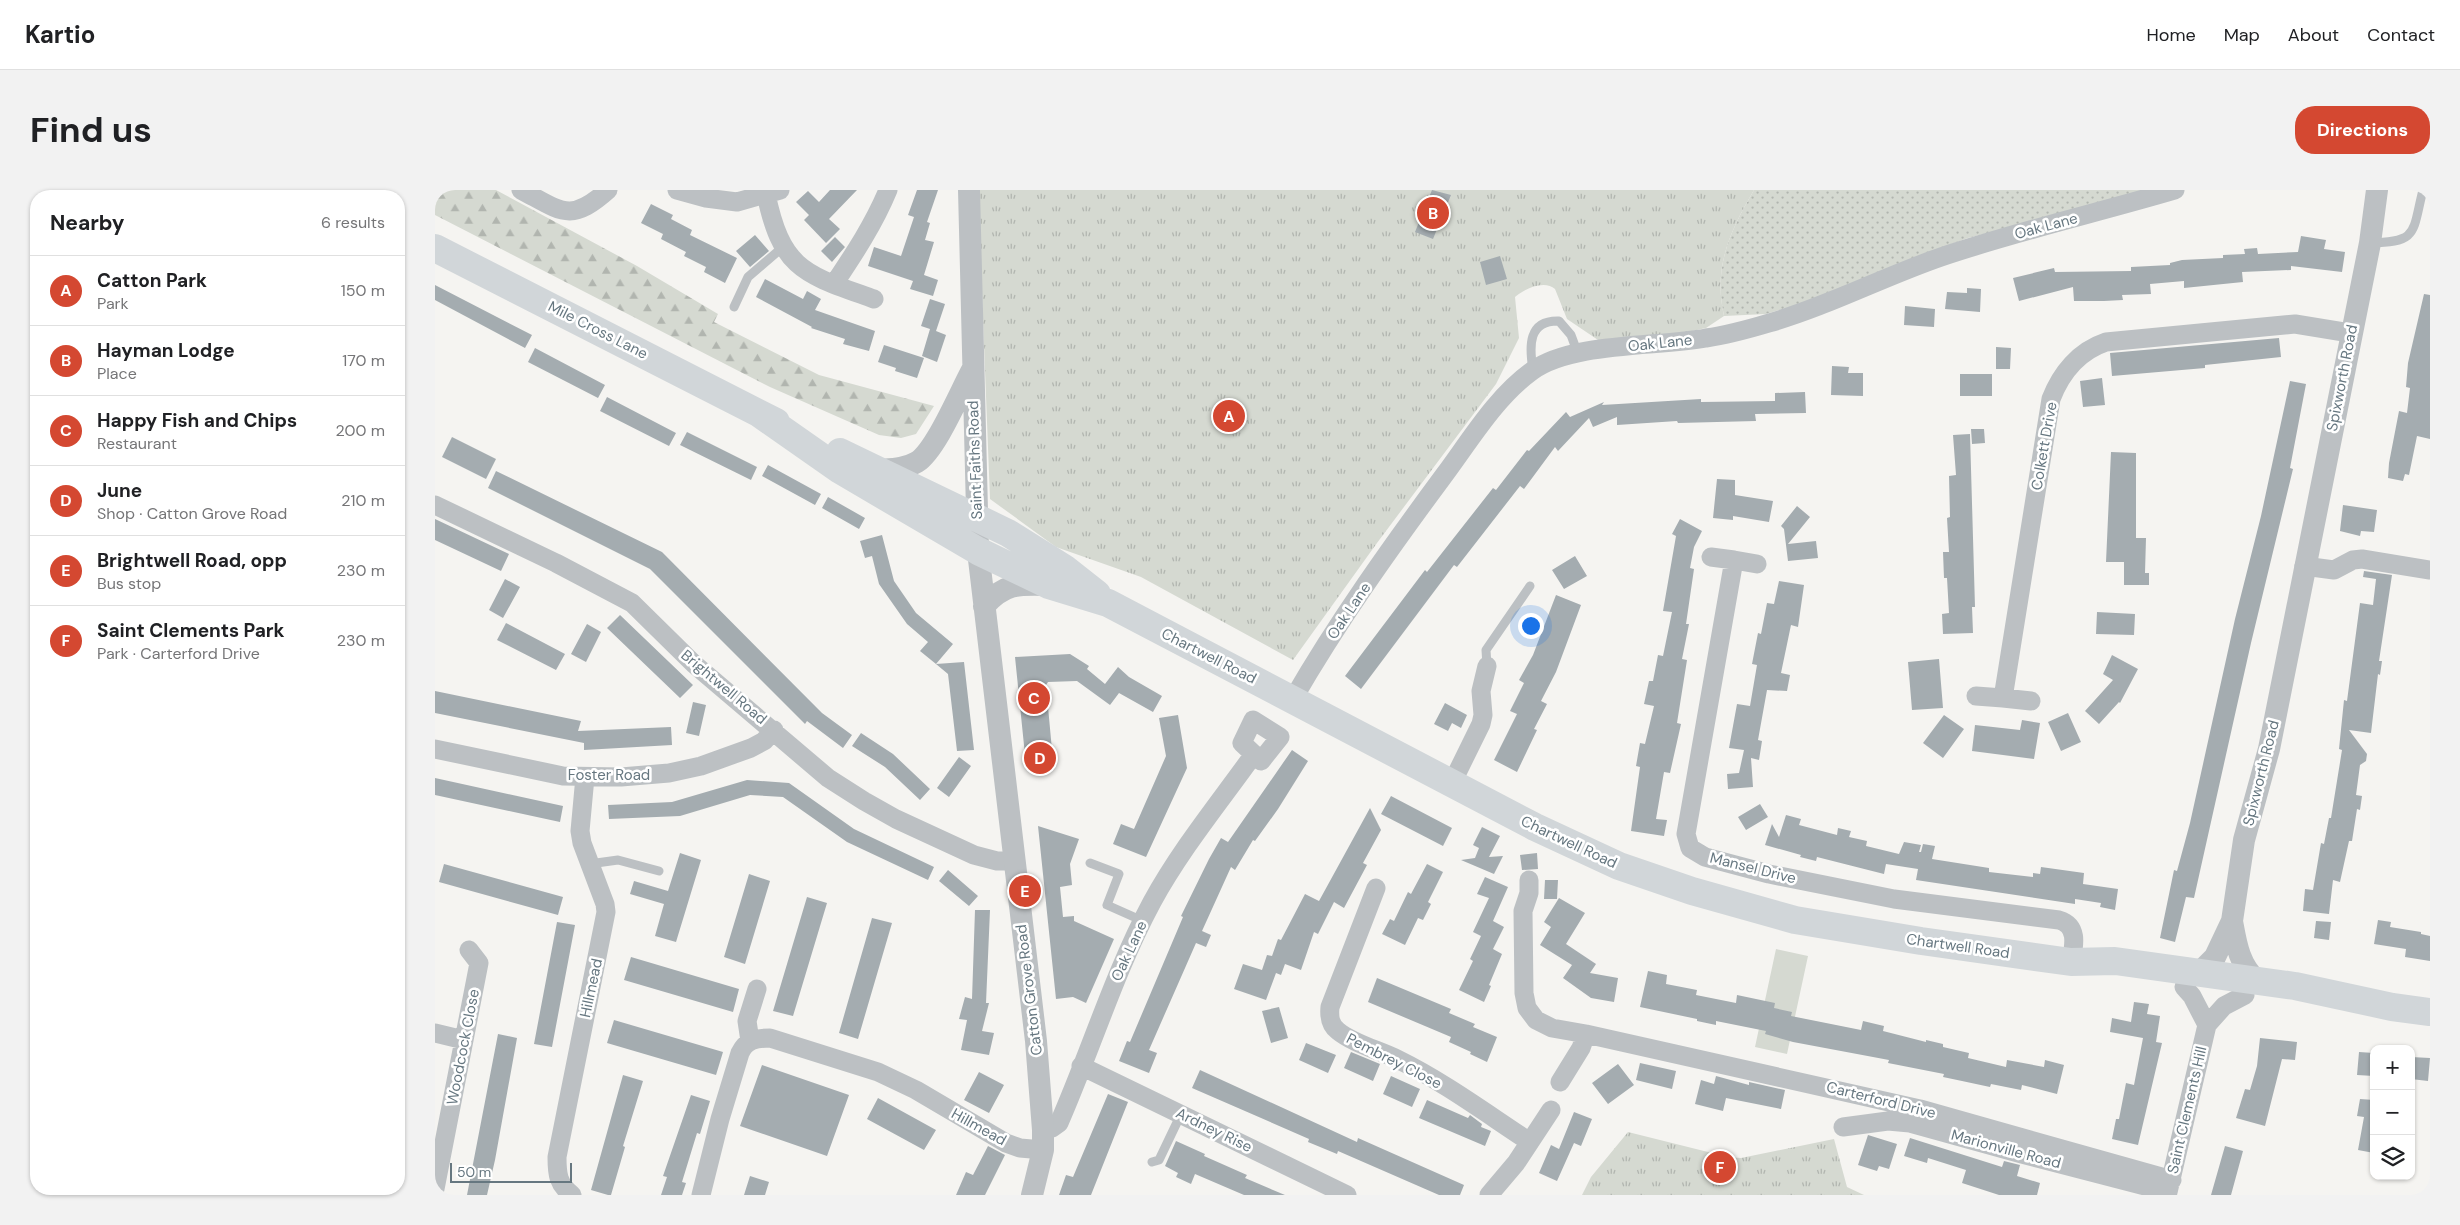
<!DOCTYPE html>
<html lang="en">
<head>
<meta charset="utf-8">
<style>
  :root { --surface:#fff; --page:#f2f2f2; --text:#202124; --muted:#757577; --line:#e0e0e0; --accent:#d44831 }
  body { margin:0; font-family:"DM Sans",sans-serif; background:var(--page); color:var(--text) }
  .controls { position:absolute; right:15px; bottom:15px; display:grid; overflow:hidden; border-radius:10px; box-shadow:0 1px 4px #0004 }
  .controls button { width:45px; height:45px; display:grid; place-items:center; padding:0; border:0; border-bottom:1px solid var(--line); background:var(--surface); color:var(--text); font:25px sans-serif }
  .scale { position:absolute; left:15px; bottom:12px; width:122px; box-sizing:border-box; padding-left:5px; border:2px solid #667780; border-top:0; font-size:14px; line-height:18px; white-space:nowrap; color:#667780; -webkit-text-stroke:4px #fff; paint-order:stroke }
  .you { position:absolute; left:1095px; top:435px; width:18px; height:18px; margin:-12px; border:4px solid #fff; border-radius:50%; background:#1a73e8; box-shadow:0 0 0 8px #1a73e833 }
  .badge { display:grid; place-items:center; width:32px; height:32px; border-radius:50%; background:var(--accent); color:#fff; font-size:16px; font-weight:700 }
  .pin { position:absolute; translate:-50% -50%; border:2px solid #fff; box-shadow:0 1px 5px #0006 }
  .list { margin:0; padding:0; list-style:none }
  h2 { display:flex; justify-content:space-between; align-items:center; height:65px; margin:0; padding:0 20px; font-size:21px }
  h2 small { font-size:16px; font-weight:400; color:var(--muted) }
  .list li { display:grid; grid-template-columns:32px 1fr auto; gap:15px; align-items:center; box-sizing:border-box; height:70px; padding:0 20px; border-top:1px solid var(--line) }
  .list b { display:block; font-size:19px; white-space:nowrap }
  .list p { margin:0; font-size:16px; white-space:nowrap; color:var(--muted) }
  .list em { font-size:16px; font-style:normal; color:var(--muted) }
  .icon { flex:none; width:28px; height:28px; fill:none; stroke:currentColor; stroke-width:2; stroke-linecap:round; stroke-linejoin:round }
  .map { position:relative; flex:none; width:1995px; height:1005px; overflow:hidden; border-radius:20px }
  header { display:flex; align-items:center; gap:30px; box-sizing:border-box; height:70px; padding:0 25px; background:var(--surface); border-bottom:1px solid var(--line) }
  header strong { font-size:24px }
  nav { display:flex; gap:28px; margin-inline-start:auto; font-size:18px }
  .intro { display:flex; align-items:center; justify-content:space-between; box-sizing:border-box; height:120px; padding:0 30px }
  h1 { margin:0; font-size:35px }
  .button { padding:12px 22px; border-radius:20px; background:var(--accent); color:#fff; font-size:18px; font-weight:700 }
  main { display:flex; gap:30px; padding:0 30px }
  aside { flex:1; background:var(--surface); border-radius:20px; box-shadow:0 1px 4px #0004 }
  .map>svg:first-child { display:block }
</style>
</head>
<body>
<header>
<strong>Kartio</strong>
<nav><a>Home</a><a>Map</a><a>About</a><a>Contact</a></nav>
</header>
<div class="intro"><h1>Find us</h1><a class="button">Directions</a></div>
<main>
<aside>
<h2>Nearby<small>6 results</small></h2>
<ul class="list">
<li><span class="badge">A</span><div><b>Catton Park</b><p>Park</p></div><em>150 m</em></li>
<li><span class="badge">B</span><div><b>Hayman Lodge</b><p>Place</p></div><em>170 m</em></li>
<li><span class="badge">C</span><div><b>Happy Fish and Chips</b><p>Restaurant</p></div><em>200 m</em></li>
<li><span class="badge">D</span><div><b>June</b><p>Shop · Catton Grove Road</p></div><em>210 m</em></li>
<li><span class="badge">E</span><div><b>Brightwell Road, opp</b><p>Bus stop</p></div><em>230 m</em></li>
<li><span class="badge">F</span><div><b>Saint Clements Park</b><p>Park · Carterford Drive</p></div><em>230 m</em></li>
</ul>
</aside>
<div class="map">
<svg width="1995" height="1005" viewBox="0 0 1995 1005">
  <defs>
    <pattern id="grass-dots" width="8" height="8" patternUnits="userSpaceOnUse" patternTransform="scale(1.25)"><rect width="8" height="8" fill="#d5d9d1"/><path d="M2 2h.1M6 6h.1" fill="none" stroke="#b1b5af" stroke-width="1.8" stroke-linecap="round"/></pattern>
    <pattern id="forest-firs" width="22" height="20" patternUnits="userSpaceOnUse" patternTransform="scale(1.25)"><rect width="22" height="20" fill="#d5d9d1"/><path d="M5 1l3.5 6h-7zM16 11l3.5 6h-7z" fill="#b1b5af"/></pattern>
    <pattern id="park-tufts" width="24" height="20" patternUnits="userSpaceOnUse" patternTransform="scale(1.25)"><rect width="24" height="20" fill="#d5d9d1"/><path d="M3 7l-1-3M5 7V3M7 7l1-3M15 17l-1-3M17 17v-4M19 17l1-3" fill="none" stroke="#b1b5af"/></pattern>
  </defs>
  <rect width="100%" height="100%" fill="#f5f4f1"/>
  <path fill="url(#grass-dots)" d="M1319,0H1718L1533,48L1497,61L1401,103L1331,124L1289,126C1278,77 1295,41 1319,0Z"/>
  <path fill="url(#forest-firs)" d="M0,0H61L202,76L283,124L279,132L384,185L499,216L481,244L466,248L444,245L335,197L0,25Z"/>
  <path fill="url(#park-tufts)" d="M543,0H1319C1295,41 1278,77 1289,126L1271,138L1234,146L1169,154L1132,129L1120,99C1110,90 1090,98 1080,107L1084,148L1061,194L942,353L858,470L706,387L621,357L555,309Z
    M1193,942L1293,967L1306,968L1399,949L1412,997L1429,1005H1147L1156,987Z"/>
  <path fill="#d5d9d1" d="M1341,759L1373,766L1352,864L1320,857Z"/>
  <path fill="#a4acb0" d="M395,0H422L394,29L405,39L391,53L369,30L374,25L361,12L373,1L384,12Z
    M482,0H503L492,32L495,33L490,50L499,52L489,85L503,90L498,106L475,99L478,91L433,76L439,57L466,66L479,27L473,25Z
    M997,0L1016,5L998,49L980,42Z
    M216,14L238,25L236,29L257,40L255,45L302,68L290,93L269,82L271,77L249,66L251,62L226,49L228,44L206,33Z
    M320,45L334,61L315,77L301,61Z
    M1866,46L1891,50L1889,59L1910,62L1907,82L1856,76V80L1807,82L1808,92L1749,98V91L1715,94L1716,104L1687,105L1688,110L1669,111H1639L1638,97L1584,111L1578,88L1619,78L1620,82L1696,81V77L1735,75V73L1747,70L1788,68V65L1810,64L1809,59L1822,58L1823,64L1863,62Z
    M400,47L410,57L397,72L386,61Z
    M1065,66L1072,89L1051,95L1045,72Z
    M330,89L368,109L372,101L386,109L380,120L440,141L434,161L408,154L410,149L376,138L377,137L321,107Z
    M0,95L97,145L90,158L0,110Z
    M1532,98L1546,99L1545,122L1510,119L1512,102L1532,103Z
    M1989,104L1995,105V249L1982,246L1974,285L1970,284L1968,291L1953,288L1954,273L1964,221L1972,223L1975,198L1971,197L1973,173Z
    M495,109L510,114L501,141L511,145L502,172L487,166L495,139L486,136Z
    M1470,116L1500,119L1499,137L1469,135Z
    M1844,148L1846,167L1770,175V178L1677,186L1675,163Z
    M449,155L489,168L482,188L460,181L461,178L443,172Z
    M1561,157L1576,158L1575,179H1561Z
    M100,158L170,195L163,208L93,172Z
    M1397,176L1414,177L1413,183H1428V206L1396,205Z
    M1525,184H1557V206H1525Z
    M1667,188L1670,215L1648,217L1645,191Z
    M1855,191L1871,194L1855,278L1858,279L1816,453L1759,708L1751,707L1740,752L1725,748L1739,680L1742,681L1755,633L1800,429L1826,326Z
    M1370,202L1371,223L1320,224L1321,231L1243,233L1242,231L1182,235V227L1158,237L1154,228L1123,261L1120,257L1089,299L1085,296L1022,377L1019,375L926,499L910,486L990,380L992,382L1058,298L1061,300L1092,260L1094,261L1131,222L1135,227L1169,212L1167,215L1266,209V212L1340,211V203Z
    M172,207L241,243L234,256L165,221Z
    M1536,239H1549L1550,253L1537,254Z
    M252,242L322,277L316,290L245,255Z
    M1535,244L1540,417H1537L1538,443L1508,444L1507,424L1514,423L1512,388H1509L1508,362H1514L1512,328L1515,327L1514,286L1521,285L1518,245Z
    M17,247L61,269L51,289L7,267Z
    M1676,262L1701,263V348H1711L1710,383H1714V395H1689V372H1671Z
    M333,275L386,304L380,315L327,286Z
    M61,281L227,362L387,523L417,545L408,558L372,531L370,534L215,379L53,298Z
    M1282,289L1300,290V305L1338,311L1334,332L1298,326V330L1278,328Z
    M393,307L430,328L424,339L387,318Z
    M1908,315L1942,320L1939,342L1926,341L1925,346L1905,341Z
    M1362,316L1375,327L1353,354L1381,351L1383,368L1353,371L1349,339L1346,336Z
    M0,329L74,364L66,381L0,350Z
    M1245,329L1267,341L1259,357L1255,378L1259,379L1251,434H1254L1247,469L1252,470L1242,533L1246,534L1235,583L1229,582L1221,629L1232,630L1229,646L1196,641L1205,577L1201,576L1205,553L1210,554L1219,516L1209,514L1214,491H1218L1223,465L1228,466L1237,422L1228,421L1241,346L1237,344Z
    M447,345L459,391L481,423L518,454L501,474L485,461L493,452L472,434L444,394L437,366L430,368L425,351Z
    M1140,366L1152,386L1129,399L1117,380Z
    M1929,381L1957,385L1944,471H1947L1945,485L1943,484L1936,543L1914,540L1932,564L1931,571L1925,575L1921,605L1927,606L1925,620L1922,619L1917,651H1914L1905,692L1898,690L1894,724L1868,721L1870,699L1878,700L1886,653L1889,654L1894,628H1896L1907,560L1904,559L1909,510L1912,511L1925,413L1938,415L1941,389L1928,387Z
    M70,389L85,397L68,428L54,420Z
    M1344,391L1369,395L1363,437L1356,435L1346,483L1355,485L1352,501L1332,500L1323,550L1327,551L1324,570L1316,568L1318,597L1293,599L1292,584L1304,583L1309,560L1294,558L1302,514L1315,516L1322,475L1317,474L1323,443L1326,444L1332,413L1339,414Z
    M1121,405L1146,415L1121,482L1106,511L1112,514L1099,539L1102,540L1082,582L1059,570L1082,524L1075,521L1089,493L1084,490L1098,465Z
    M1662,422L1700,424L1699,445L1661,444Z
    M185,425L258,495L245,508L172,438Z
    M71,433L130,464L121,480L62,450Z
    M152,434L166,442L151,472L136,464Z
    M635,464L654,476L652,479L670,494L683,477L694,487L727,506L718,522L684,503L675,515L642,491L613,492L611,495L618,571L594,573L593,565H590L580,467Z
    M1677,465L1703,479L1685,513L1684,512L1664,534L1650,521L1678,490L1668,484Z
    M1504,469L1508,518L1477,520L1473,472Z
    M529,472L539,560L522,561L513,484L501,474Z
    M0,501L146,531L143,541L236,537L237,555L149,560V553L0,523Z
    M258,512L271,515L264,546L251,543Z
    M1010,513L1032,525L1026,538L1017,533L1013,541L999,534Z
    M1633,523L1646,552L1626,561L1613,532Z
    M743,525L752,578L711,667L678,654L686,634L699,639L731,566L724,528Z
    M1509,525L1529,539L1508,568L1488,553Z
    M1587,530L1605,533L1599,569L1537,561L1540,535L1585,540Z
    M426,543L458,564L495,599L485,610L450,577L417,556Z
    M857,560L873,571L843,619L820,651L818,650L800,680L796,677L767,741L776,745L771,757L761,753L714,860L722,863L714,883L684,871L692,851L695,852L748,727L746,726L774,669L786,648L793,652Z
    M524,567L536,576L514,607L502,598Z
    M0,588L128,616L125,632L0,605Z
    M312,590L354,593L419,639L499,677L493,690L412,652L348,607L315,605L245,626L174,629L173,615L237,612Z
    M956,606L1017,638L1008,656L946,624Z
    M1325,614L1333,627L1311,640L1303,627Z
    M935,618L946,640L928,673L932,675L909,718L899,712L883,744L879,742L866,780L850,774L846,785L841,783L831,810L799,799L808,774L827,780L832,765L837,766L843,749L846,750L870,704L884,711Z
    M1351,625L1366,629L1364,635L1402,645L1403,638L1416,641L1414,647L1432,651L1431,656L1464,664L1469,652L1486,655L1484,662H1486L1488,654L1500,656L1497,669L1554,678V682L1598,687V683L1605,684L1606,677L1649,683L1648,694L1683,699L1680,720L1665,717L1666,713L1640,709V714L1481,690L1483,679L1451,674L1449,684L1382,667L1381,671L1365,667L1366,665L1330,655L1337,634L1344,647Z
    M603,636L644,649L635,674L637,695L625,697L628,727L639,726V731L679,749L651,813L638,807L621,809Z
    M1047,637L1065,646L1054,667L1068,666L1059,684L1026,670L1040,668L1044,658L1038,655Z
    M245,663L266,670L241,752L220,746L229,714L195,704L199,691L233,701Z
    M1102,663L1103,679L1087,680L1085,665Z
    M9,674L128,707L123,725L4,692Z
    M992,674L1008,682L993,712L996,714L988,730L983,728L970,755L947,744L955,729L959,731L973,702L976,704Z
    M513,680L543,706L534,716L504,691Z
    M314,684L335,691L310,774L289,767Z
    M1050,687L1073,697L1058,731L1069,737L1058,759L1067,764L1054,795L1056,796L1049,812L1024,800L1038,771L1035,769L1046,746L1038,742L1054,708L1042,704Z
    M1110,690H1123L1122,709H1109Z
    M372,707L392,713L358,826L338,821Z
    M1124,708L1150,723L1131,754L1161,774L1155,783L1183,788L1179,812L1156,808L1128,788L1137,775L1105,755L1116,737L1109,732Z
    M540,720H555L551,813H554L547,841L559,843L554,865L526,860L532,830L524,829L530,807L537,809Z
    M437,728L457,733L423,849L404,843Z
    M1943,730L1956,732L1955,737L1986,742V744L1995,746V771L1970,767L1971,759L1939,754Z
    M1881,731L1896,732L1894,750L1879,748Z
    M122,732L140,735L117,857L99,854Z
    M196,767L304,799L298,822L189,790Z
    M1213,781L1232,785L1231,794L1262,800L1261,805L1301,813L1302,805L1340,813L1339,818L1357,822L1356,826L1426,840L1428,831L1449,836L1448,841L1491,852V850L1508,854V857L1534,863L1533,868L1571,877L1572,870L1609,877L1610,870L1629,875L1622,904L1587,895L1586,900L1556,894L1555,897L1527,891L1508,887L1509,884L1453,873L1454,870L1358,852L1330,844L1331,841L1281,831V835L1262,831V829L1205,817Z
    M942,788L1016,819L1014,823L1040,834L1038,837L1062,847L1052,872L1035,864L1036,862L1014,852L1016,847L933,812Z
    M1699,812L1714,814L1712,824L1725,826L1721,852L1727,853L1703,955L1677,949L1681,929H1684L1691,893L1699,895L1708,848L1675,842L1677,828L1696,832Z
    M844,817L853,848L836,853L827,821Z
    M179,830L288,862L281,885L172,853Z
    M63,844L82,848L60,970L52,1005H32Z
    M1825,848L1862,852L1860,870L1847,869L1830,936L1801,928L1810,899L1815,900L1822,876Z
    M871,853L901,865L893,883L864,870Z
    M916,862L945,874L938,891L909,878Z
    M1924,862L1939,863V886L1922,885Z
    M1976,867L1995,868L1993,891L1976,889Z
    M1205,873L1241,881L1237,899L1201,890Z
    M1183,874L1199,895L1173,914L1157,893Z
    M327,875L414,905L392,966L305,936Z
    M765,880L922,952L923,948L1029,995L1025,1005H1004L903,961L902,964L873,952L874,949L757,898Z
    M544,882L569,895L554,923L529,910Z
    M188,885L208,891L188,956L190,957L176,1005H173L156,1000Z
    M956,886L985,899L977,917L948,904Z
    M1281,886L1314,895V892L1350,900L1346,919L1291,908L1288,921L1260,914L1266,890L1279,894Z
    M673,904L693,912L656,1005H624L631,985L638,987Z
    M256,905L275,911L265,944L262,943L247,992L251,993L247,1005H226L232,987L228,986Z
    M443,908L501,940L489,960L432,929Z
    M1925,909L1939,910V963L1923,960L1929,927L1922,926Z
    M992,910L1033,928L1035,925L1047,934L1046,937L1056,941L1050,956L984,928Z
    M1139,922L1157,929L1146,956L1139,953L1122,991L1104,983L1116,955L1124,959Z
    M1433,945L1462,954L1454,979L1444,976L1442,981L1423,975Z
    M1475,948L1567,977L1569,971L1585,975L1582,986L1605,993L1602,1005H1564L1527,993L1531,980L1493,968L1492,973L1469,966Z
    M741,951L770,964L769,966L812,985L810,988L850,1005H809L760,984L756,994L741,987L743,983L730,976Z
    M553,956L570,965L550,1005H521L531,982L538,985Z
    M1790,956L1808,961L1796,1005H1776Z
    M315,986L334,992L330,1005H309Z"/>
  <g fill="none" stroke-linecap="round" stroke-linejoin="round">
    <path stroke="#bcc0c3" stroke-width="9" d="M1935,53C1984,52 1977,43 1988,0
      M299,117L313,87L348,57
      M1098,180C1094,156 1093,130 1124,131L1136,145L1143,164
      M1052,476L1051,460L1095,396
      M655,673L684,684L672,715L708,731
      M154,674L183,670L224,681
      M717,972L724,970L746,924"/>
    <path stroke="#bcc0c3" stroke-width="19" d="M86,0C126,21 135,34 173,0
      M242,0L271,8L302,12L345,0
      M331,4C347,81 370,84 439,109
      M399,94C419,64 439,34 453,0
      M0,315L121,373L197,413L259,474L393,588L429,611L461,629L539,665L562,671H579
      M1276,367L1299,370
      M1322,374L1299,370L1251,644L1255,658L1270,667L1334,684L1459,709L1624,730C1644,736 1639,756 1636,772
      M1869,376L1899,380L1918,370L1927,369L1995,380
      M1541,506L1568,508
      M858,509C903,431 956,357 1010,284C1036,249 1061,207 1097,181C1137,152 1222,157 1271,148C1292,145 1314,139 1334,133C1393,116 1448,87 1506,67C1583,41 1662,23 1740,0
      M1596,511L1568,508L1616,209C1626,183 1644,161 1671,152L1860,134L1915,143
      M818,530L845,547L826,571L807,553Z
      M0,559L128,586L186,587L234,583L266,576L316,558L329,551L339,540
      M1017,593L1046,534L1048,525L1046,501L1052,476
      M1094,690V703L1088,721L1089,803L1092,818L1101,830L1117,838L1151,844
      M941,698L895,817C894,827 895,835 903,841C919,854 944,860 962,869C1009,892 1052,924 1095,952
      M1749,797L1757,806L1772,835
      M0,843L29,850
      M315,851L312,831L322,799
      M646,876L912,1005
      M1125,892L1146,858L1151,844L1485,919L1737,990
      M1408,937L1453,931L1475,933L1587,964L1733,1002
      M608,940L617,938L624,933C656,860 679,783 717,712C746,659 784,613 819,564
      M0,999L44,773L34,760
      M1733,1002L1772,835L1789,816L1810,805
      M137,1005C123,994 122,985 122,967L171,722L170,714L147,653L145,641L150,587
      M266,1005L285,929L305,863C311,850 321,848 335,848L443,882L481,900L571,953L585,958L608,960
      M1054,1005L1081,973L1116,920"/>
    <path stroke="#bcc0c3" stroke-width="22" d="M534,0L543,361L601,851L608,940V960L597,1005
      M444,280C457,279 470,279 482,272C501,260 525,202 537,180
      M549,416C570,393 583,394 613,395
      M1797,731C1801,753 1804,775 1822,791
      M1764,783L1780,767L1797,731L1809,650L1834,559L1935,53L1942,0"/>
    <path stroke="#d1d6d9" stroke-width="28" d="M0,58L341,232
      M325,224L405,280L543,361L614,395L673,413L1100,637L1184,676L1257,701L1360,730L1486,751L1636,772L1680,771L1860,796L1957,817L1995,822
      M405,262L573,343L629,378L662,404"/>
  </g>
  <g text-anchor="middle" stroke-width="5" stroke-linejoin="round" paint-order="stroke">
    <g font-size="15" fill="#667780" stroke="#fff">
      <text transform="translate(1611 36) rotate(-15)" y="5">Oak Lane</text>
      <text transform="translate(163 140) rotate(27)" y="5">Mile Cross Lane</text>
      <text transform="translate(1225 153) rotate(-6)" y="5">Oak Lane</text>
      <text transform="translate(1907 188) rotate(-79)" y="5">Spixworth Road</text>
      <text transform="translate(1609 256) rotate(-80)" y="5">Colkett Drive</text>
      <text transform="translate(540 270) rotate(-92)" y="5">Saint Faiths Road</text>
      <text transform="translate(914 421) rotate(-56)" y="5">Oak Lane</text>
      <text transform="translate(774 466) rotate(27)" y="5">Chartwell Road</text>
      <text transform="translate(289 497) rotate(40)" y="5">Brightwell Road</text>
      <text transform="translate(1826 583) rotate(-76)" y="5">Spixworth Road</text>
      <text x="174" y="590">Foster Road</text>
      <text transform="translate(1134 652) rotate(25)" y="5">Chartwell Road</text>
      <text transform="translate(1318 678) rotate(14)" y="5">Mansel Drive</text>
      <text transform="translate(1523 756) rotate(8)" y="5">Chartwell Road</text>
      <text transform="translate(694 761) rotate(-65)" y="5">Oak Lane</text>
      <text transform="translate(156 798) rotate(-78)" y="5">Hillmead</text>
      <text transform="translate(594 800) rotate(-97)" y="5">Catton Grove Road</text>
      <text transform="translate(28 857) rotate(-79)" y="5">Woodcock Close</text>
      <text transform="translate(959 871) rotate(27)" y="5">Pembrey Close</text>
      <text transform="translate(1446 910) rotate(14)" y="5">Carterford Drive</text>
      <text transform="translate(1752 920) rotate(-77)" y="5">Saint Clements Hill</text>
      <text transform="translate(544 937) rotate(29)" y="5">Hillmead</text>
      <text transform="translate(779 940) rotate(26)" y="5">Ardney Rise</text>
      <text transform="translate(1571 959) rotate(15)" y="5">Marionville Road</text>
    </g>
  </g>
</svg>
<div class="controls">
<button>+</button>
<button>−</button>
<button><svg class="icon" aria-label="layers" viewBox="0 0 24 24"><path d="M12 4l9 5-9 5-9-5zM3 14l9 5 9-5"/></svg></button>
</div>
<div class="scale">50 m</div>
<div class="you"></div>
<div class="pin badge" style="left:794px;top:226px">A</div>
<div class="pin badge" style="left:998px;top:23px">B</div>
<div class="pin badge" style="left:599px;top:508px">C</div>
<div class="pin badge" style="left:605px;top:568px">D</div>
<div class="pin badge" style="left:590px;top:701px">E</div>
<div class="pin badge" style="left:1285px;top:977px">F</div>
</div>
</main>
</body>
</html>
